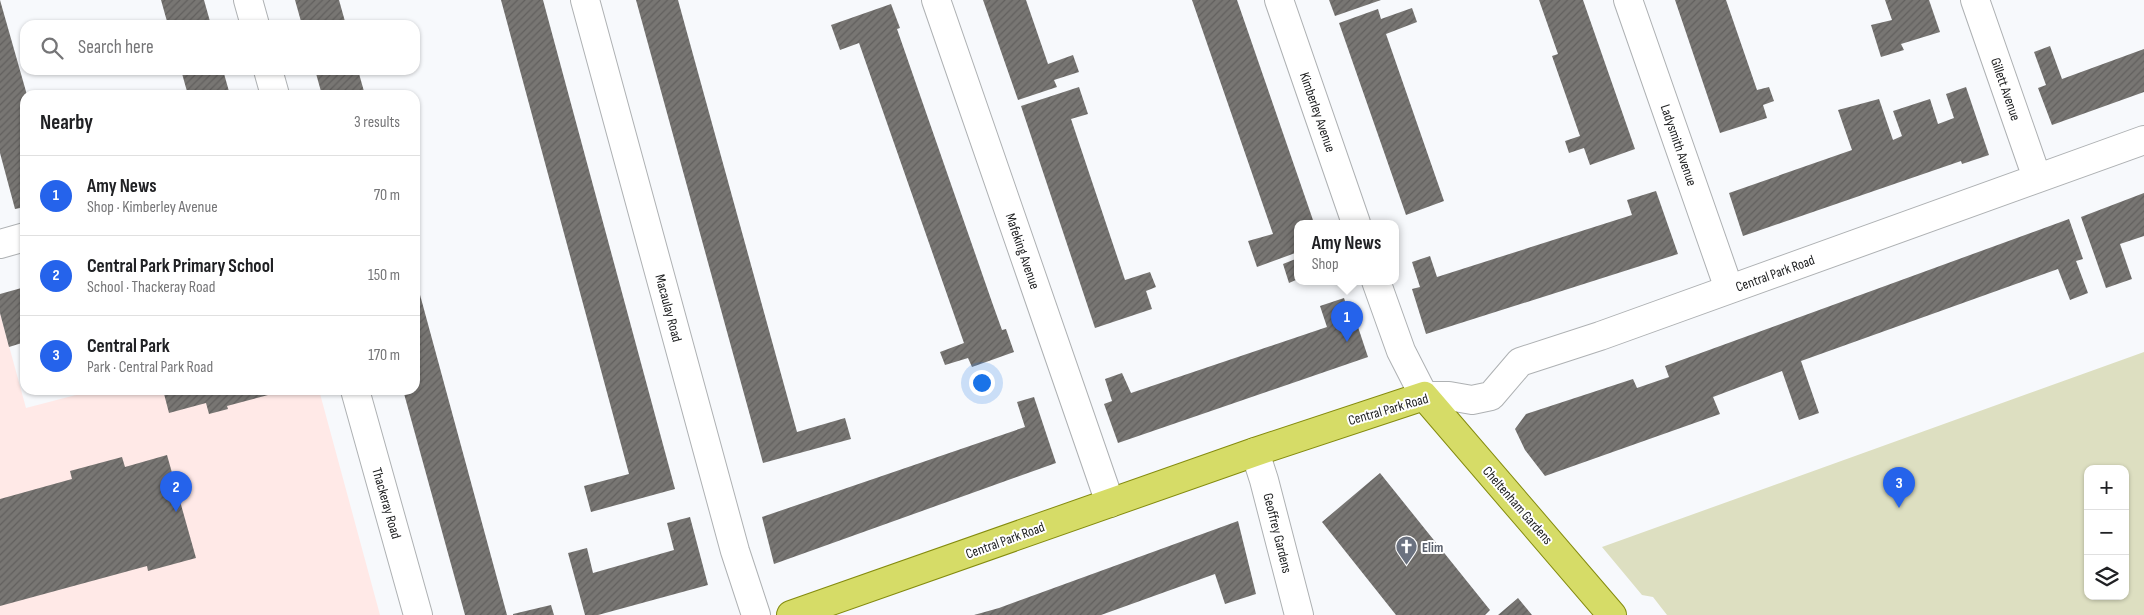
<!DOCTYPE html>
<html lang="en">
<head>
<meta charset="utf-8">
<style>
  :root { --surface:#fff; --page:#f2f2f2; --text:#202124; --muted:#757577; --line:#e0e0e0; --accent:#2563eb }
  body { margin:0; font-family:"Sofia Sans Condensed",sans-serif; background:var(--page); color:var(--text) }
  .controls { position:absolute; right:15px; bottom:15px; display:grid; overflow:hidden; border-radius:10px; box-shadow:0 1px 4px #0004 }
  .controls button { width:45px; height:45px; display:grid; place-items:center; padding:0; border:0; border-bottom:1px solid var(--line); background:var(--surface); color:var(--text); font:25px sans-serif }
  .you { position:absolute; left:981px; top:382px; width:18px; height:18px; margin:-12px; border:4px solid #fff; border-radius:50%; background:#1a73e8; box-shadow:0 0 0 8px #1a73e833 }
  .badge { display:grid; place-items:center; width:32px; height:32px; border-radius:50%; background:var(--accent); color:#fff; font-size:16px; font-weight:700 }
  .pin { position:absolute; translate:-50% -41px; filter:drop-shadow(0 1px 2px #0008) }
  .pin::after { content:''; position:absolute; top:26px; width:18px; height:15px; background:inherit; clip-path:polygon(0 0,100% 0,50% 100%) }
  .popup { position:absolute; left:1294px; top:220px; width:105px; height:65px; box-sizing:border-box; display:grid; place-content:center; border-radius:10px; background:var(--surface); filter:drop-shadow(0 1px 4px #0005); font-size:16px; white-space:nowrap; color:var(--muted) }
  .popup b { font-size:19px; color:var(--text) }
  .popup::after { content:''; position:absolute; left:50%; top:100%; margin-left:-10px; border:10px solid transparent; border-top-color:var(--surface) }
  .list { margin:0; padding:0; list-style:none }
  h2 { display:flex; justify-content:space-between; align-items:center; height:65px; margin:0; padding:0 20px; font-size:21px }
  h2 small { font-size:16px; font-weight:400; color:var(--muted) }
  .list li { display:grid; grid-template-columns:32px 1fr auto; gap:15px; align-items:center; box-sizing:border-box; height:80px; padding:0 20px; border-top:1px solid var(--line) }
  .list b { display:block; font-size:19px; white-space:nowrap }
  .list p { margin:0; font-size:16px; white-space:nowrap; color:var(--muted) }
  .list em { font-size:16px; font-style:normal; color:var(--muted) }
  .icon { flex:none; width:28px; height:28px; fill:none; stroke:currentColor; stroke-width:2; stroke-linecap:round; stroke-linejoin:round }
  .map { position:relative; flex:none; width:2144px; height:615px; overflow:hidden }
  .search { position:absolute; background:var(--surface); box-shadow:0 1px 4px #0004; left:20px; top:20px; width:400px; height:55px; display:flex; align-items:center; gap:12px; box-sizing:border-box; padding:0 18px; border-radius:15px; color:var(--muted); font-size:19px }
  .panel { position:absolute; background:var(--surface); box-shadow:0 1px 4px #0004; left:20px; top:90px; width:400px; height:305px; border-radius:15px }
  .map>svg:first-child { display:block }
</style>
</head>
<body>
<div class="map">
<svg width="2144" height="615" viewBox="0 0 2144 615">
  <defs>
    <pattern id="building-hatch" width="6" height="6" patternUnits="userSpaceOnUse" patternTransform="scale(1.25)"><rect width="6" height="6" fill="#787673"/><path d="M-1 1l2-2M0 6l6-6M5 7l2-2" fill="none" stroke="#62605e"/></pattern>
  </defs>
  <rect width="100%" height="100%" fill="#f7f9fc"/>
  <path fill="#ffe9e7" d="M0,313L26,408L95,390H319L380,615H0Z"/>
  <path fill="#dddfc1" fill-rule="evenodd" d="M2144,352V615H1667L1653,597L1642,595L1602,547ZM2088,469H2125V596H2088Z"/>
  <path fill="url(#building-hatch)" d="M0,0L27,95H25V207L15,209L0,153Z
    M161,0H204L211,25H168Z
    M295,0H339L346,25H302Z
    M501,0H543L675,489L591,512L584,486L629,474Z
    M636,0H678L797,432L845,418L851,439L763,463Z
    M983,0H1026L1048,64L1073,55L1079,72L1054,80L1057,87L1018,100Z
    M1192,0H1237L1314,223H1298V252L1257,267L1248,241L1273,234Z
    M1329,0H1381L1335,16Z
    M1539,0H1583L1635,149L1590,165L1584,148L1569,153L1565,141L1580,136L1552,56L1558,54Z
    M1675,0H1726L1757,90L1769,87L1774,101L1763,105L1767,118L1720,133Z
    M1885,0H1929L1940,32L1901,44L1904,50L1881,57L1871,25L1892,20Z
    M891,4L900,28L897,29L993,305L1002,330L1006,329L1014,352L972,367L968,358L945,365L940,352L964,343L859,43L840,50L831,25Z
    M1412,8L1417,22L1386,34L1444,201L1406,215L1339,23L1378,9L1381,19Z
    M2050,46L2062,79L2144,49V92L2052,125L2038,88L2046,85L2034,52Z
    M181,70H223L230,95H188Z
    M315,70H358L365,95H322Z
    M1079,87L1088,114L1071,119L1125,280L1150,272L1156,287L1146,291L1152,309L1095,328L1021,106Z
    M1966,87L1989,155L1962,164L1961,161L1743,236L1729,193L1852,150L1838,110L1879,99L1893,140L1902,136L1893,111L1930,99L1938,124L1954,118L1946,94Z
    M1656,191L1678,254L1426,334L1412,289L1420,287L1412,262L1430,256L1437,277L1632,215L1627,200Z
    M2144,193V236L2120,244L2132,279L2106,288L2081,217Z
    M2069,219L2083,259L2076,261L2088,293L2070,300L2058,269L1801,361L1819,413L1799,420L1782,371L1713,397L1720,414L1545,476L1525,450L1515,429L1526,414L1633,379L1637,388L1669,377L1665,366Z
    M1298,258V279L1289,283L1283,264Z
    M416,280L507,615H465L403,390H415Z
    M25,287V342L9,347L0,313V294Z
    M1344,298L1352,322L1356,321L1368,357L1118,443L1104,404L1112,401L1105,379L1122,373L1131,393L1327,327L1320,306Z
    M163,390H283V391L227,406L228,409L209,414L206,403L169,413Z
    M1034,397L1056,463L774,564L762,517L1025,427L1017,402Z
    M167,455L196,558L148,571L147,566L0,606V499L72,479L70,471L122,457L125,467Z
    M1380,473L1490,610L1485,615H1396L1322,522Z
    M690,517L708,585L598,615H585L568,553L587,548L593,573L674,550L667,523Z
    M1238,521L1256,594L1225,604L1215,574L1101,615H974L999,608Z
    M1518,598L1532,615H1498Z
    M551,605L554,615H513V614Z"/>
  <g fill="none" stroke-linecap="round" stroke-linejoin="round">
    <defs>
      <path id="minor" d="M248,0L255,25
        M585,0L735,551L756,615
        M936,0L1110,503
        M1279,0L1356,223
        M1628,0L1729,289
        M1975,0L2037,178
        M268,70L275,95
        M0,244L25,237
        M1376,281L1401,351L1424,396H1449L1472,400L1491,396L1520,362L1600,336L2144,140
        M355,390L418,615
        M1255,452L1264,480L1299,615"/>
      <path id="major" d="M791,615L1255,452L1424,396L1612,615"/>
    </defs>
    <use href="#minor" stroke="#aeb1b3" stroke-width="30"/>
    <use href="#major" stroke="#848b0e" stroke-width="30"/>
    <use href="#minor" stroke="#fff" stroke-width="28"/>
    <use href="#major" stroke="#d6dc67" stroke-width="28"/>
  </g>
  <defs>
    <symbol id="church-pin" viewBox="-11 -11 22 30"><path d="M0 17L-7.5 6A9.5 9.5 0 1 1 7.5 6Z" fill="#6b7280" stroke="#fff"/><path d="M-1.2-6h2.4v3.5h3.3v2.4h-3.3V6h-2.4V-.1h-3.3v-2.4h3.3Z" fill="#fff"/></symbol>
  </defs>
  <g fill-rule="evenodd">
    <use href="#church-pin" x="1394" y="534" width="25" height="34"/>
  </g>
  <g text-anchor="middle" stroke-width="4" stroke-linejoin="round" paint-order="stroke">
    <g font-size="14" fill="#212223" stroke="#fff">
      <text transform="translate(2006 89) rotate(71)" y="5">Gillett Avenue</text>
      <text transform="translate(1318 112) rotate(71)" y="5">Kimberley Avenue</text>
      <text transform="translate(1679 145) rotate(71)" y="5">Ladysmith Avenue</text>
      <text transform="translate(1023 251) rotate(71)" y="5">Mafeking Avenue</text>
      <text transform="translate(1775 273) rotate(-20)" y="5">Central Park Road</text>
      <text transform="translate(669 308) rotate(75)" y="5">Macaulay Road</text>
      <text transform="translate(1388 409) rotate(-16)" y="5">Central Park Road</text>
      <text transform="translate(387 503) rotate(74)" y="5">Thackeray Road</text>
      <text transform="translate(1518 505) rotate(49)" y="5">Cheltenham Gardens</text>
      <text transform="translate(1278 533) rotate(76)" y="5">Geoffrey Gardens</text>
      <text transform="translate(1005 540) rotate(-20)" y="5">Central Park Road</text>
    </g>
    <g font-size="14" font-weight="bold" fill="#5b616d" stroke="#fff" text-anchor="start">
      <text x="1422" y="552">Elim</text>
    </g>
  </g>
</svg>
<div class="controls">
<button>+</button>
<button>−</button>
<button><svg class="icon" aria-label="layers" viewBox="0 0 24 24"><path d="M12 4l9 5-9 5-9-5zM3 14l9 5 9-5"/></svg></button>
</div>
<div class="you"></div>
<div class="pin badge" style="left:1347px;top:342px">1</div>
<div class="popup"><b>Amy News</b>Shop</div>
<div class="pin badge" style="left:176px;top:512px">2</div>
<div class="pin badge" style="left:1899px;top:508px">3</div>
<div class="search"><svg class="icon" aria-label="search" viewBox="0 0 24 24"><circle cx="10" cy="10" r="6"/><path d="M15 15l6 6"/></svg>Search here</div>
<section class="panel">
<h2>Nearby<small>3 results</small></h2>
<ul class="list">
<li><span class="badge">1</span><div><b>Amy News</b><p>Shop · Kimberley Avenue</p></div><em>70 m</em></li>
<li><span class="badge">2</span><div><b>Central Park Primary School</b><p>School · Thackeray Road</p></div><em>150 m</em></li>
<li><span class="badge">3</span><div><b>Central Park</b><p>Park · Central Park Road</p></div><em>170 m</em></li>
</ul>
</section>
</div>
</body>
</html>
